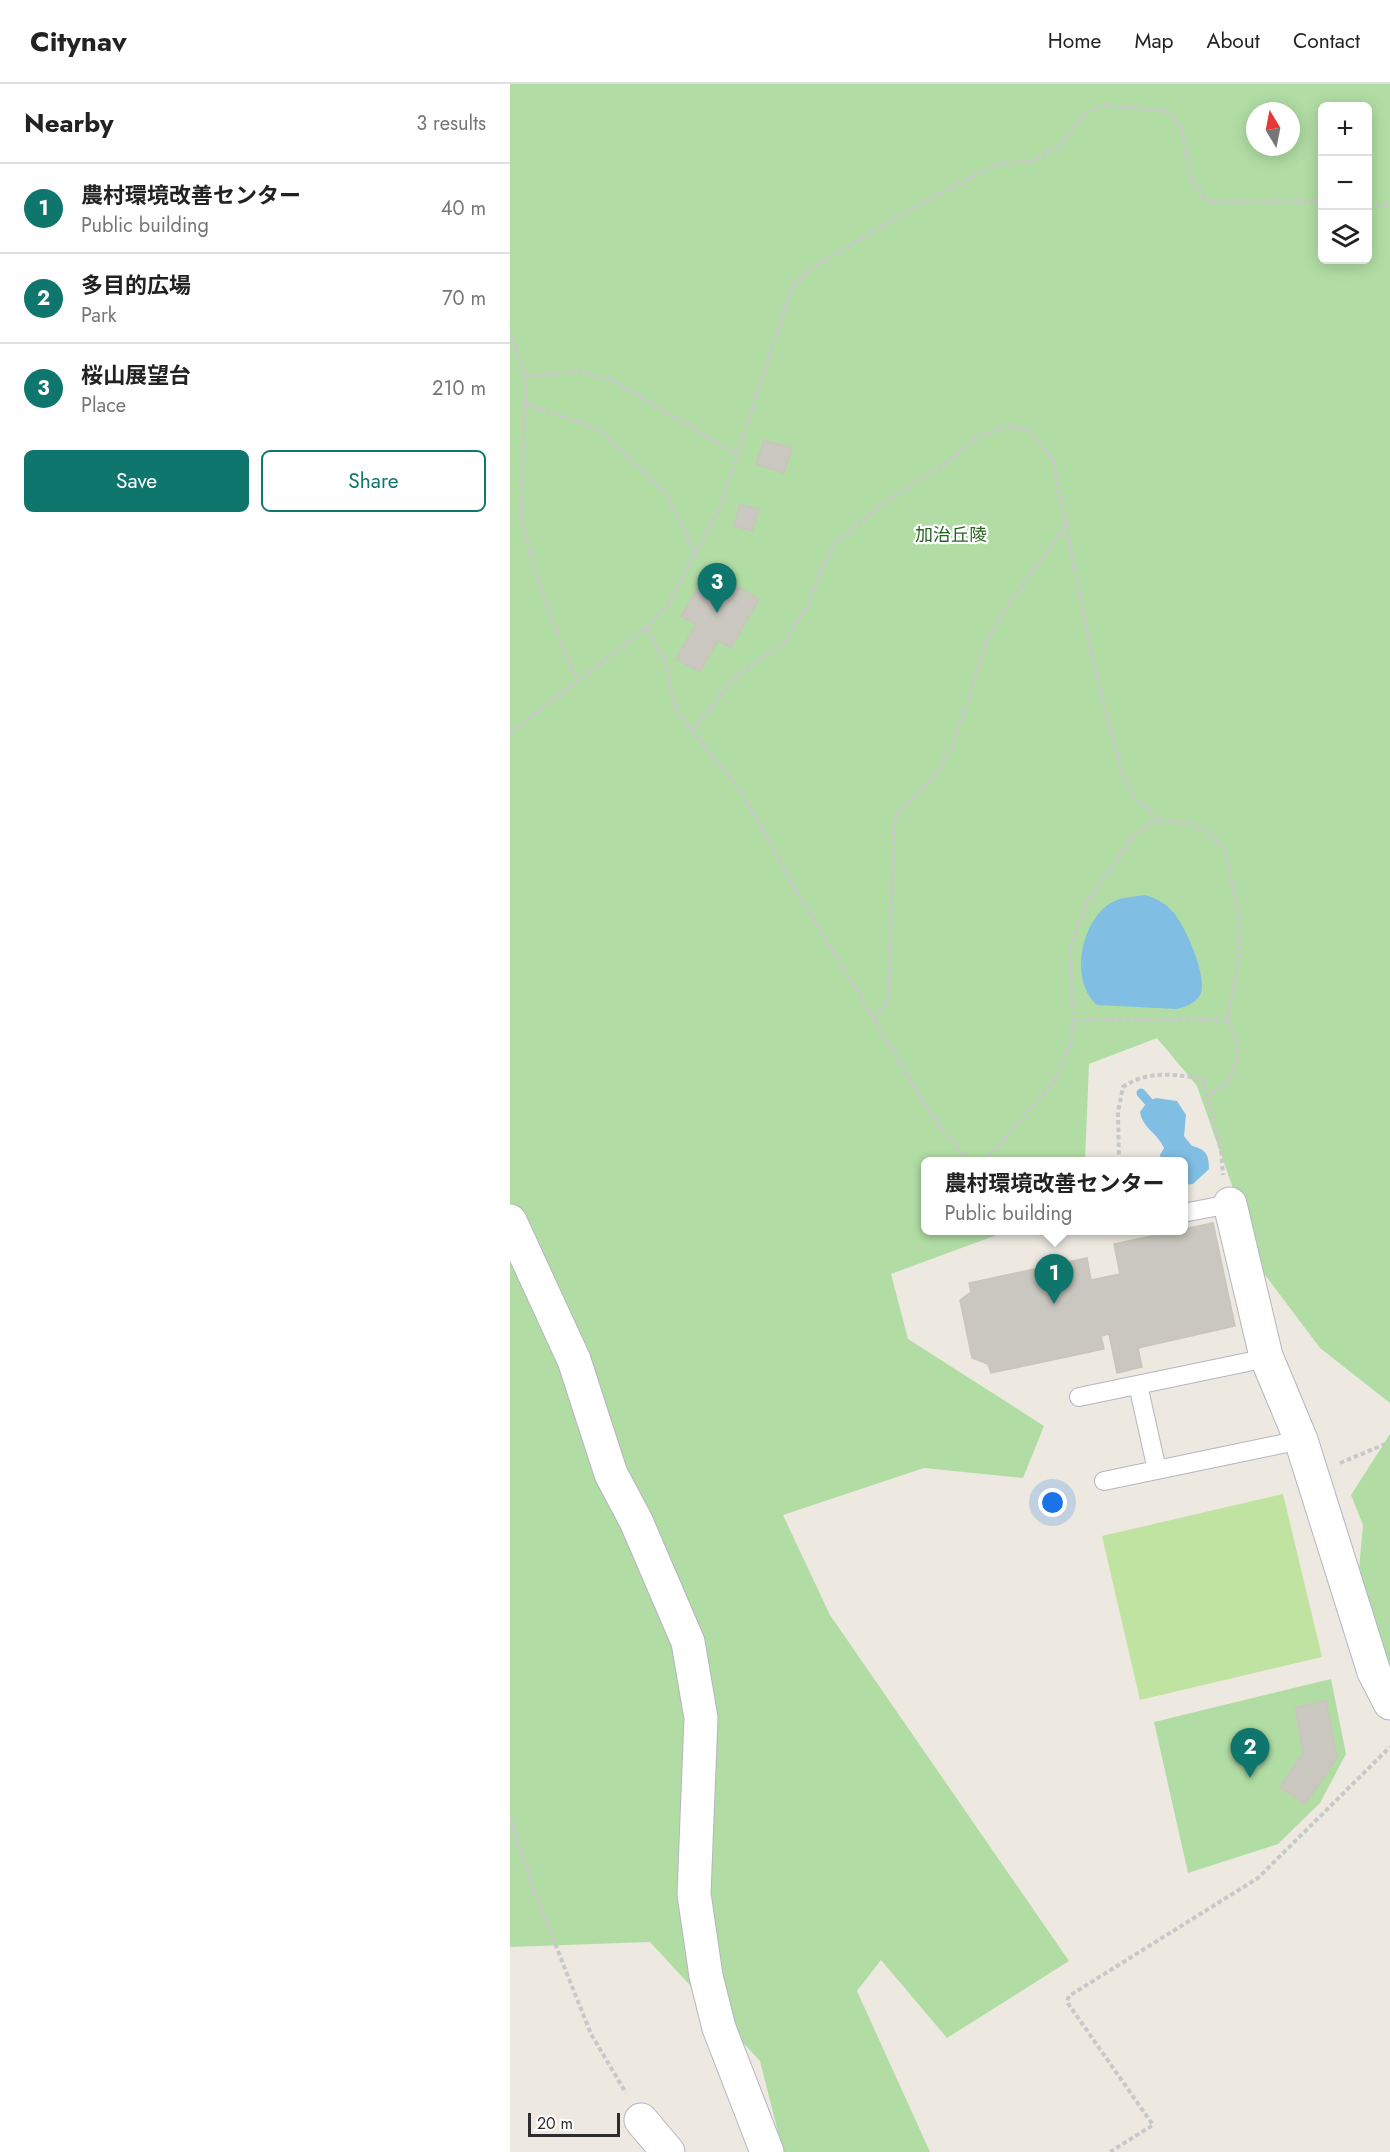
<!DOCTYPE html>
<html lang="en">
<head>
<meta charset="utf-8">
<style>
  :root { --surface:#fff; --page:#f2f2f2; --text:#222; --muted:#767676; --line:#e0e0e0; --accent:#0f766e }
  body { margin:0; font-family:Jost,"Noto Sans JP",sans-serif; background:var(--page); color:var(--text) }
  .controls { position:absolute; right:18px; top:18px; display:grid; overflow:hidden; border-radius:9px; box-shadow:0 3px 15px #0003 }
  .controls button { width:54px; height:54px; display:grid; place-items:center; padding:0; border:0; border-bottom:2px solid var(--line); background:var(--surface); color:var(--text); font:30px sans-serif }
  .compass { position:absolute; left:736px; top:18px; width:54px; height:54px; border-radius:50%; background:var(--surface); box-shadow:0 3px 15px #0003; rotate:350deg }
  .scale { position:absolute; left:18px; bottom:15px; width:92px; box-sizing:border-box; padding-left:6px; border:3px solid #2d2d2d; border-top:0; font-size:16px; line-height:21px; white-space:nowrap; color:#2d2d2d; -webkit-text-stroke:4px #fff; paint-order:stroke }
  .you { position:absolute; left:543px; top:1419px; width:21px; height:21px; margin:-15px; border:4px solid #fff; border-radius:50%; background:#1a73e8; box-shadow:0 0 0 9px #1a73e833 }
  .badge { display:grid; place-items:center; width:39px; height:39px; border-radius:50%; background:var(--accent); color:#fff; font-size:20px; font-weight:700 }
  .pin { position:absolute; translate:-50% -50px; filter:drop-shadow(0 2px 3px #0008) }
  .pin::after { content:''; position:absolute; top:32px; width:21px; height:18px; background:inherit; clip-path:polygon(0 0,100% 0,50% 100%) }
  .popup { position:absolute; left:411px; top:1073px; width:267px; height:78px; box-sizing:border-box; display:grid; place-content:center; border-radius:9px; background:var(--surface); filter:drop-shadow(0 2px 4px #0005); font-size:20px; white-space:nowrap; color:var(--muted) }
  .popup b { font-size:22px; color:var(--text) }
  .popup::after { content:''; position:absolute; left:50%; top:100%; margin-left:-12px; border:12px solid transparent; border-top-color:var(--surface) }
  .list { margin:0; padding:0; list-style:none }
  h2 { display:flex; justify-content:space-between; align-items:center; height:78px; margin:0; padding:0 24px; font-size:26px }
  h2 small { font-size:20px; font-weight:400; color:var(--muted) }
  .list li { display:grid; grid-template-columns:39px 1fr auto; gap:18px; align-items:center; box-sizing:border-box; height:90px; padding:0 24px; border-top:2px solid var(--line) }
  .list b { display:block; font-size:22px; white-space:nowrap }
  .list p { margin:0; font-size:20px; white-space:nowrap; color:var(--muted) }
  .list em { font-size:20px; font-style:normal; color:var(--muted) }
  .actions { display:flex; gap:12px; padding:18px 24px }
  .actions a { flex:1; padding:14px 0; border:2px solid var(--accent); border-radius:9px; text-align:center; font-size:21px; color:var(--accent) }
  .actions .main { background:var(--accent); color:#fff }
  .icon { flex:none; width:33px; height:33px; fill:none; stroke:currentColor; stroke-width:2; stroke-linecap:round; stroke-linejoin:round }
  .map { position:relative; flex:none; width:880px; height:2068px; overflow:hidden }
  header { display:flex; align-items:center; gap:36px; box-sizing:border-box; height:84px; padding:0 30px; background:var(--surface); border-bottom:2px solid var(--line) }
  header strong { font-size:28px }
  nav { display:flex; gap:33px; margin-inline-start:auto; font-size:21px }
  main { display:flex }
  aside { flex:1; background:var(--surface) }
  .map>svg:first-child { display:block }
</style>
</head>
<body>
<header>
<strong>Citynav</strong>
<nav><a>Home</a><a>Map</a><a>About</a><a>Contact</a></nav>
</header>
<main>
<aside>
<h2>Nearby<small>3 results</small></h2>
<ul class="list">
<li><span class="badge">1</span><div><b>農村環境改善センター</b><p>Public building</p></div><em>40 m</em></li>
<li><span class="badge">2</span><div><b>多目的広場</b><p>Park</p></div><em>70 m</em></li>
<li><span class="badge">3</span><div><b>桜山展望台</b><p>Place</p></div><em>210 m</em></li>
</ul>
<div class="actions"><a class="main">Save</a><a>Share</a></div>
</aside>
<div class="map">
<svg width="880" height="2068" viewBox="0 0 880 2068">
  <rect width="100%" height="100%" fill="#ede9e1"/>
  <path fill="#b1dda4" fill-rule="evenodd" d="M0,0H880V1319L810,1264L752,1187L687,1002L647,954L579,980L575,1077L415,1078V1146H491L492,1149L381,1190L398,1255L534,1342L513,1394L414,1384L273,1431L320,1531L559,1877L437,1954L371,1876L347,1907L420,2068H273L250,1977L140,1858L0,1863ZM812,22H858V176H812ZM745,27H781V63H745Z
    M880,1350V1584L849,1485L853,1441L841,1411Z
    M821,1595L836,1670L810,1719L768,1760L678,1789L644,1638Z"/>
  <path fill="#c0e3a1" d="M773,1410L812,1573L630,1616L592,1452Z"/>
  <path fill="#80bee3" d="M635,811C646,814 655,819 663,828C675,841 699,895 690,911C685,920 675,923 666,925L587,921C559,897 571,839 599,820C609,813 623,813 635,811Z
    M646,1014L667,1017L676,1031L674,1052L682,1062C696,1065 699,1071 699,1085L683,1100L673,1101V1078L651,1077L650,1071L654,1064C647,1048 633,1045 630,1028L638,1017Z"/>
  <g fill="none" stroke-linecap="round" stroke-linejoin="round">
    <path stroke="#80bee3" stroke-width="9" d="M631,1009L638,1017"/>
  </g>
  <path fill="#c9c7bf" stroke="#c8c5ba" stroke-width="1.5" d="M254,356L282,364L274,389L246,380Z
    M230,420L249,425L242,447L224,442Z
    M198,486L249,515L221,564L208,556L190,588L166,575L186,540L171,532Z
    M703,1139L725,1242L628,1264L632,1283L607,1289L599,1250L591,1252L594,1265L481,1289L478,1280L462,1274L450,1216L461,1208L459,1199L577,1174L581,1196L610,1190L604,1160Z
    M816,1617L827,1674L795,1720L770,1703L793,1669L785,1623Z"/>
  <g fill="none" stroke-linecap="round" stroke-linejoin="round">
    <defs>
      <path id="service" d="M673,1129L720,1120
        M628,1301L647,1386
        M569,1313L757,1274
        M594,1397L791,1356"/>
      <path id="minor" d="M720,1120L756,1272L791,1356L864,1588L880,1619
        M0,1137L64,1276L101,1390L126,1437L178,1558L191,1634L184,1810L196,1892L209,1944L257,2068
        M131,2036L158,2068"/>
    </defs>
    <use href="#service" stroke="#b4b5bf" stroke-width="20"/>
    <use href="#minor" stroke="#b4b5bf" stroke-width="35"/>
    <path stroke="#c8c8c8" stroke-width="4" stroke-dasharray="4.5 3" stroke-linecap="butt" d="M858,120L880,122
      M0,249L16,292L11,429C22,490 45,543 68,599
      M16,292L69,288L100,295L228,371
      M15,319L90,346L157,411L186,470
      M136,544L156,579L166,627L231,707L286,806L409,1010L431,1044L460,1078
      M182,646L224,594L275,558L299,518L315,476L326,459L369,422L436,379L467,353L499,342L519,346L543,376L583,577L611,686L623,712L652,737L683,740L701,750L716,769L730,835L729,875L717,936L728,959V973L723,987L716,999L699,1011
      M0,649L136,544L158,521L210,423L282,203L300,185L403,124L487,80L523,77L552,60L574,30L593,21L657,27L671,42L682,96L697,118L812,117
      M651,737L639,741L623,752L576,820L560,865L563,935L717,936
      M363,933L378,920L384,743L389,727L424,693L442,664L476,559L493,528L558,439
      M474,1078L547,994L562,955L563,935
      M609,1078L608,1028L613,1003C638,986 664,990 693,995L711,1066L713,1091
      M830,1379L880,1358
      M0,1733L26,1812L81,1950L116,2009
      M600,2068L643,2041L557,1918L559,1912L748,1794L880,1663"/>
    <use href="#service" stroke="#fff" stroke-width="18"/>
    <use href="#minor" stroke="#fff" stroke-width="33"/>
  </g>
  <g text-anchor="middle" stroke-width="4.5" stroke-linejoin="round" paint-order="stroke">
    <g font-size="18" fill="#2a6423" stroke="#fff">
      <text x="441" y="457">加治丘陵</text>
    </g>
  </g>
</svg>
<div class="controls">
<button>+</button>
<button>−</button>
<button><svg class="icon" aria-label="layers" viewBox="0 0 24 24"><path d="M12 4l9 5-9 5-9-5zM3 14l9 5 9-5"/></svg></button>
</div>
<svg class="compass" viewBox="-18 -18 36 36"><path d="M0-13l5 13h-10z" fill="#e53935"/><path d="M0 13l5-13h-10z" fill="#767676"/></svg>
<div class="scale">20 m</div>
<div class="you"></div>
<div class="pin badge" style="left:544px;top:1220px">1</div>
<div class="popup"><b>農村環境改善センター</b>Public building</div>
<div class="pin badge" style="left:740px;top:1694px">2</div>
<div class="pin badge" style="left:207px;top:529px">3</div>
</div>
</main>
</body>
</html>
